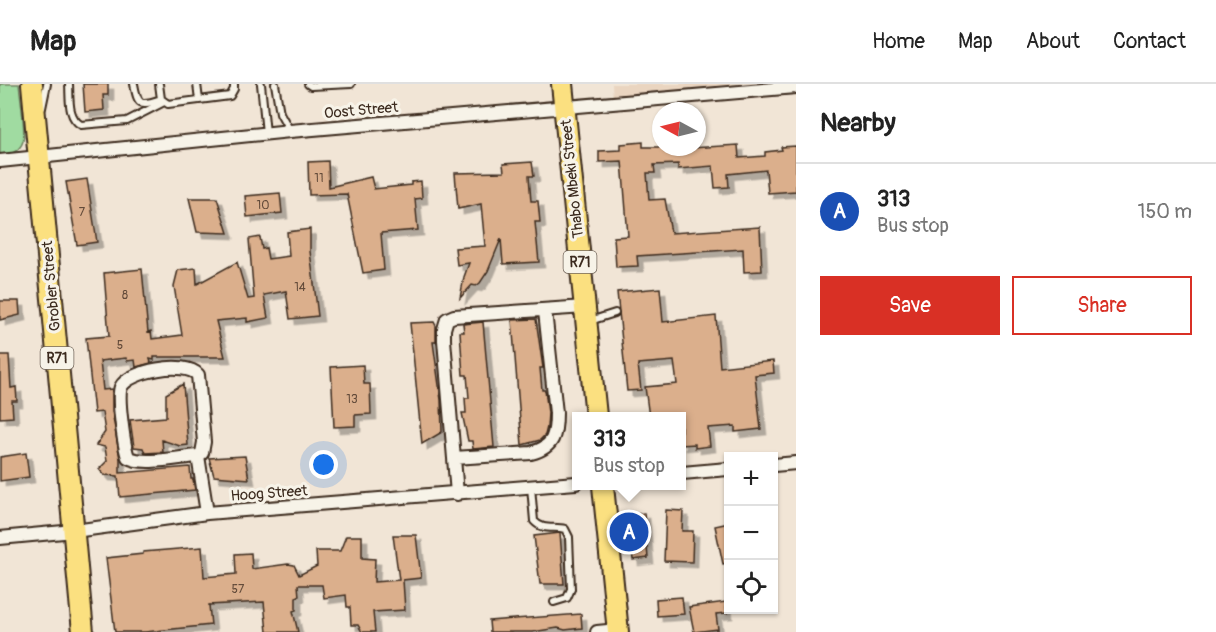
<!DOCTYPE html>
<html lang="en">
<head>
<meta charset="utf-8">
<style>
  :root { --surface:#fff; --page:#f2f2f2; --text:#222; --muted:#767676; --line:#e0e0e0; --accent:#d93025 }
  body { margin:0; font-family:Pangolin,sans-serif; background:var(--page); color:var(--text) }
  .controls { position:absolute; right:18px; bottom:18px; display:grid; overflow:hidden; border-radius:0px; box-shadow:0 2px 4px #0004 }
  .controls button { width:54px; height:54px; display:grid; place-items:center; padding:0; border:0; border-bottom:2px solid var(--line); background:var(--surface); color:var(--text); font:30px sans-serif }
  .compass { position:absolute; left:652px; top:18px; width:54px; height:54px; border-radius:50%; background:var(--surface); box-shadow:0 2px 4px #0004; rotate:277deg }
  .you { position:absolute; left:324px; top:381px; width:21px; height:21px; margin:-15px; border:4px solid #fff; border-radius:50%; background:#1a73e8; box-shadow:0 0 0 9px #1a73e833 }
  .badge { display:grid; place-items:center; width:39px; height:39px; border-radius:50%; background:var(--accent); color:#fff; font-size:20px; font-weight:700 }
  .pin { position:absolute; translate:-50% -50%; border:3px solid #fff; box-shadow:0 2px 6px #0006 }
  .popup { position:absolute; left:572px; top:328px; width:114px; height:78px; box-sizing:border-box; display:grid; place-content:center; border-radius:0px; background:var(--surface); filter:drop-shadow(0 2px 4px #0005); font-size:20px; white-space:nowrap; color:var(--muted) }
  .popup b { font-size:22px; color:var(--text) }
  .popup::after { content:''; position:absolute; left:50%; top:100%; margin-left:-12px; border:12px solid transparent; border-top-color:var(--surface) }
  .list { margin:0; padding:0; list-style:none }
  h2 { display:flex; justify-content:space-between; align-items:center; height:78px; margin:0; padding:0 24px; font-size:26px }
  h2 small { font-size:20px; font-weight:400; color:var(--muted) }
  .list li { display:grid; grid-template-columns:39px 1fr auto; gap:18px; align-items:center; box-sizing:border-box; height:96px; padding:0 24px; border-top:2px solid var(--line) }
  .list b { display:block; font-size:22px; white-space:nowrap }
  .list p { margin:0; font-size:20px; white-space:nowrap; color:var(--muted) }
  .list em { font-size:20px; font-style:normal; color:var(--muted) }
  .actions { display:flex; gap:12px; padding:18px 24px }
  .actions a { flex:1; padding:14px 0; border:2px solid var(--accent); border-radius:0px; text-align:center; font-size:21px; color:var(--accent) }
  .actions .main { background:var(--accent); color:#fff }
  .icon { flex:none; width:33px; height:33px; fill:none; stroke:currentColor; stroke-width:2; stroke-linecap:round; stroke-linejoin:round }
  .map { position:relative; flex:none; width:796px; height:548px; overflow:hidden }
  header { display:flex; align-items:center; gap:36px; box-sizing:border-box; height:84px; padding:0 30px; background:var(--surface); border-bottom:2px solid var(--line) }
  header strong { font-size:28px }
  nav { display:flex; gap:33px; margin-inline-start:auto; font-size:21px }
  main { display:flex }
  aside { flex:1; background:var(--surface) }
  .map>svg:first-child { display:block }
</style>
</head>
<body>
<header>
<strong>Map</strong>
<nav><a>Home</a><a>Map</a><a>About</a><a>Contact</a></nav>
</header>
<main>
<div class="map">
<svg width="796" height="548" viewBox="0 0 796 548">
  <defs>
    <filter id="shadow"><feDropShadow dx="5.5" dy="5.5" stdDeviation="0" flood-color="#0004"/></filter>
  </defs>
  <rect width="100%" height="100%" fill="#f1e5d6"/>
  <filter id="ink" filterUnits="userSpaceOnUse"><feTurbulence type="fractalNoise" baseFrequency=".0167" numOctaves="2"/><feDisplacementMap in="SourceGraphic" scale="12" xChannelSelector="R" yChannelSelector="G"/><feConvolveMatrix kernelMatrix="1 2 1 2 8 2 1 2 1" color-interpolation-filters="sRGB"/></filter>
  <g filter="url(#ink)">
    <path fill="#ead5c0" d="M612,0H768L613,15Z"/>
    <path fill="#a0dba1" stroke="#6e8260" stroke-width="1.5" d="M0,0H19C20,11 26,49 23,57C20,68 9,71 0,72Z"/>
    <path fill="#dbaf8c" stroke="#3b2a1e" stroke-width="1.5" filter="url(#shadow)" d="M83,0H108V11H103L104,26L85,28Z
      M643,58V63H674L675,65L738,61L739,74L765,72V68L782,66L781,63L796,62V107L768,109L766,86L728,90L729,103L715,104L713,82L678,85V80L654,81L655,89H647L649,116L665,115L671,149L760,143L762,187L744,188L743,165L637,172L638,182L616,183L614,153L628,152L622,77L599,78V67L621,66V60Z
      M328,77L329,103L371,93L374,105L411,101V98L421,97L422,114L415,115L418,146L381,149L384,186L363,189L347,110L309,111L308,78Z
      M532,78L534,92H529L531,117H538L540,138H535L539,178L503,180L501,155L488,187L480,199L476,202L472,201L460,214L464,193L469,179L457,181L455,164L485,162L481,120L458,125L455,89L504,88L503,80Z
      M87,95L97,158L77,161L66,98Z
      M280,109L282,129L247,133L245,112Z
      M189,114H217L228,149L197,148Z
      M310,145V167L318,232L290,235L286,207L264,211L268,234L247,238V234L216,237L225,273H154V276L150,275L151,279L136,283L135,276L127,277L126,274L100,277L103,306L112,305V327L120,375V389L190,383L191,395H193L195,406L120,413L118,392L104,391L99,385L107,377L105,363L96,361L105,348L102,328L94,329L86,254L109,252L104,189L142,185L148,248L151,247L152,255L182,251L174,202L178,186L196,184L197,200L237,178L248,215L254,214L249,155L260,153L262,165L266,164L268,175L289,172L287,148Z
      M660,204L663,238L716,232L720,283L773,277L774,289L755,291L761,345L735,348V342L708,344L710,362L695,364V360L681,361V333H649L645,303L677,300L674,277L638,280L641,306L627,307L617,208Z
      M0,217H19L20,231L0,236Z
      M536,235L543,284H540L542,306H545L548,329L547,343L545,351L540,356L522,361L512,236Z
      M434,238L436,242V258H433L441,316L442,348L422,360L410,239Z
      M483,238L494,363L473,365L472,357H468L462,329H466L465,314H469L467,291H463L460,248H464L463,240Z
      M0,271H9L11,304L16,303L17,317H12L13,333L0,334Z
      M363,281L364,300H370L371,330L355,331V342L334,343L331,283Z
      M183,300L188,361L180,362L162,356L163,368L145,369L143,364L134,363L130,336L166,333V310Z
      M26,369L29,393L0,397V373Z
      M245,372L249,395L214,392L209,374Z
      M666,426L683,427L682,447H693L692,478L664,477Z
      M644,429L648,474L633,476L628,431Z
      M729,439V479L723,480L715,442Z
      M560,449L564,500H540L534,452Z
      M393,451H416L421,494L403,496L405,526L373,528L375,548H362L358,541H351L350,523H347L346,511L324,514L322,501H298L299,512L296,513V526L293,527L298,548H267L264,518L209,521L211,541L145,548H115L106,474L143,470V468L202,463L204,493L236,490L235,470L251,469L252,485L288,480L294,481L299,491L317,482L316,467H340L346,452H362V474L375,475L374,498L399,496Z
      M682,513L684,530L657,532L656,515Z
      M726,518L727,529L716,530L718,545L694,548L689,523Z
      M581,530L582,544L565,546L558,544L532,548H490L489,537Z"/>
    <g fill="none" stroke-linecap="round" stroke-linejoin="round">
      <defs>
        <path id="lane" d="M69,0C70,14 67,33 81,41L127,37L164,18
          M134,0C138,22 140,22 161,15
          M159,0L161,15L168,20L230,12L234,5V0
          M197,0L199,16
          M261,0L266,49
          M275,0L280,29L290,47
          M308,0L311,2L351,0
          M42,24L47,0
          M590,237L615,229
          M531,403L534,437C543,447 554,442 565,445L569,453L571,505L567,514L554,518"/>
        <path id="street" d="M0,77L290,47L796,3
          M198,372C181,373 142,382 128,373C124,362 117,313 121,303C129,287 185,276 198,291L204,358L202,369L198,372L207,429
          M454,374L531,369C554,363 556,351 556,329L545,227
          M774,381L796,379
          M682,389L728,385
          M457,410L444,256V245L447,235L454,232L585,223
          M0,454L74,447L207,429L576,399
          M597,548L618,546"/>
        <path id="primary" d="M32,0L83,548
          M562,0L596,332
          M603,402L618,548"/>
      </defs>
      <use href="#lane" stroke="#3b2a1e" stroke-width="10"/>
      <use href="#street" stroke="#3b2a1e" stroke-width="16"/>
      <use href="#primary" stroke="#3b2a1e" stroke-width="24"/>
      <use href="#lane" stroke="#f7f3e8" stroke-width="6"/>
      <use href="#street" stroke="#f7f3e8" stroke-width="12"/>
      <use href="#primary" stroke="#fbe080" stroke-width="20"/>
    </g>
  </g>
  <g text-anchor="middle" stroke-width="6" stroke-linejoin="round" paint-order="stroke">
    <g font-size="12" fill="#634b3a">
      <text x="319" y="98">11</text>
      <text x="263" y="125">10</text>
      <text x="82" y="132">7</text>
      <text x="300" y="207">14</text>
      <text x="125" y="215">8</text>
      <text x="120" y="265">5</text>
      <text x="352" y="319">13</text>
      <text x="238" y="509">57</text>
    </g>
    <g fill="#f7f3e8" stroke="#73665b" stroke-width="1.5">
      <rect x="563.5" y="167" width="33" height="22" rx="4.5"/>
      <rect x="40.5" y="263" width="33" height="22" rx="4.5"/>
    </g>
    <g font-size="14" font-weight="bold" fill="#3b2a1e">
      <text x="580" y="183">R71</text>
      <text x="57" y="279">R71</text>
    </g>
    <g font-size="15" fill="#3b2a1e" stroke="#f7f3e8">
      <text transform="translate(361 26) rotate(-5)" y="5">Oost Street</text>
      <text transform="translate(572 95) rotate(-96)" y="5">Thabo Mbeki Street</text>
      <text transform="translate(51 202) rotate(-95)" y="5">Grobler Street</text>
      <text transform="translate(269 409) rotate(-4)" y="5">Hoog Street</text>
    </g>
  </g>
</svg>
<div class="controls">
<button>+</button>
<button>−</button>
<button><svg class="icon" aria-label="locate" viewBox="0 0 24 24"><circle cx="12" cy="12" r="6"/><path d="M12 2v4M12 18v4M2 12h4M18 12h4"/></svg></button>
</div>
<svg class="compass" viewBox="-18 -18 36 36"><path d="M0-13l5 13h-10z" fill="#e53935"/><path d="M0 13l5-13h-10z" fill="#767676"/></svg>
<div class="you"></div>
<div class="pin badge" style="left:629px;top:448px;background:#1a4fb4">A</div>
<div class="popup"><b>313</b>Bus stop</div>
</div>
<aside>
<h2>Nearby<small></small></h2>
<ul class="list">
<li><span class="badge" style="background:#1a4fb4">A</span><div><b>313</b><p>Bus stop</p></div><em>150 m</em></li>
</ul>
<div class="actions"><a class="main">Save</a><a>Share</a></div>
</aside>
</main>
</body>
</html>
